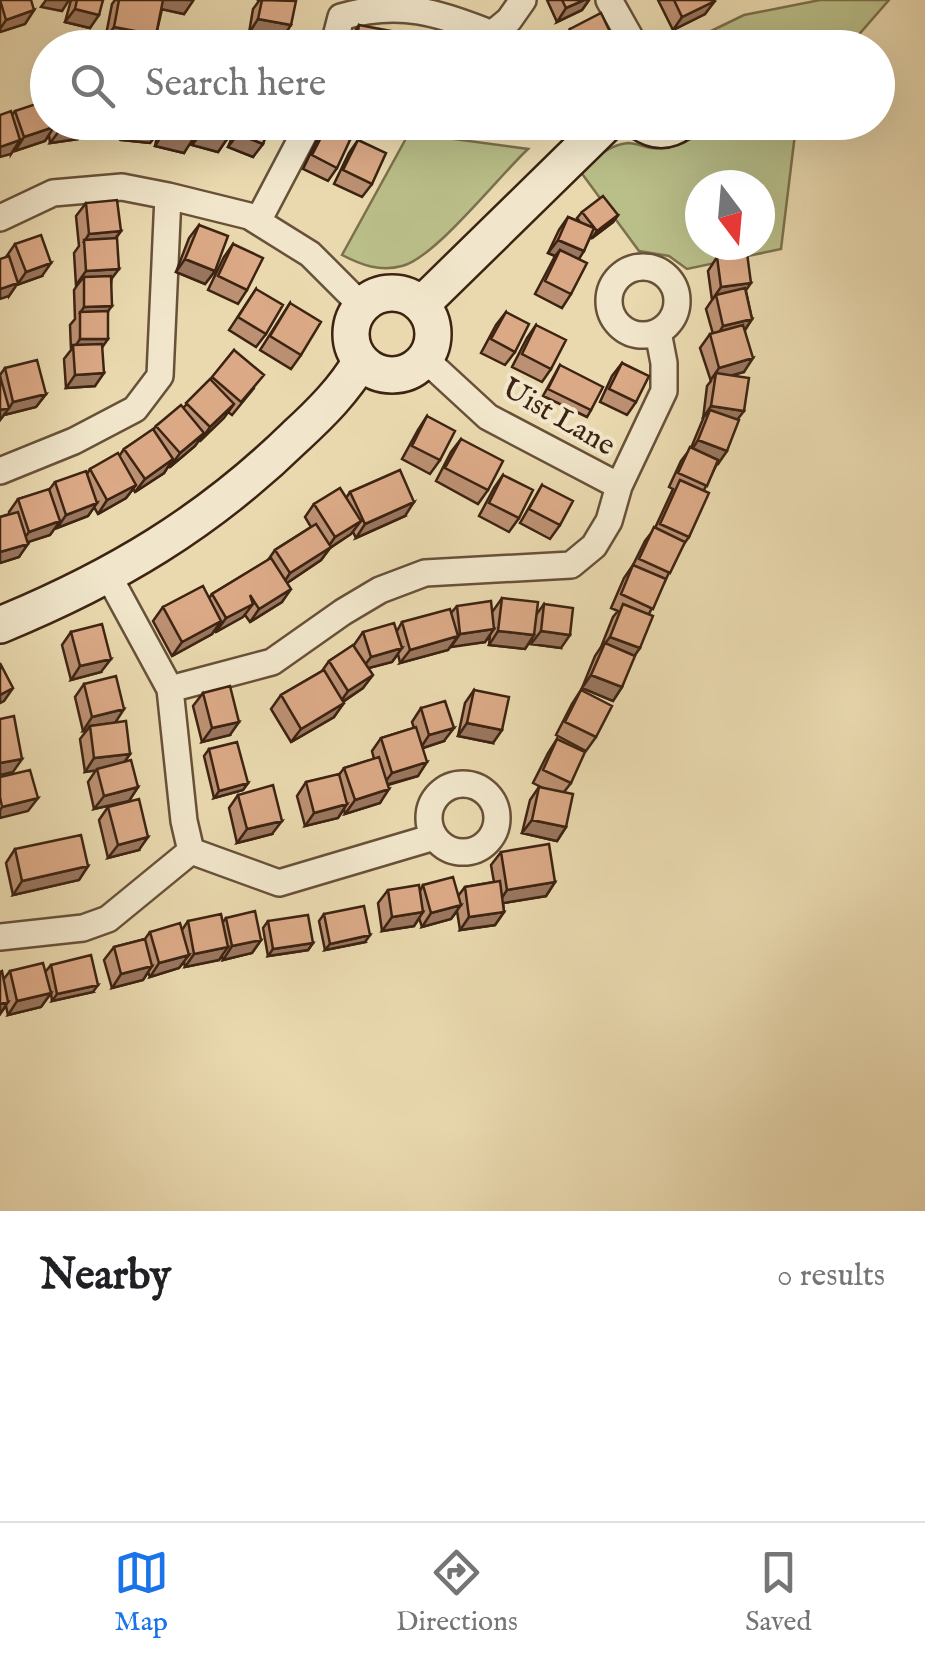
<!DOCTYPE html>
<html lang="en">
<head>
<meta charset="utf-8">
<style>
  :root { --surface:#fff; --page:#f6f6f6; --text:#202124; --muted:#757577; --line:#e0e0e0; --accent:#1a73e8 }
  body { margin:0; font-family:"IM FELL English",serif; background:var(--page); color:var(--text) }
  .compass { position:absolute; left:685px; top:170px; width:90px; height:90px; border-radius:50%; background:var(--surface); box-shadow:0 10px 40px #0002; rotate:164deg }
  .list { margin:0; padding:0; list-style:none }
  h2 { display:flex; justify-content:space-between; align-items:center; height:130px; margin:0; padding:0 40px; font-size:42px }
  h2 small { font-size:32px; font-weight:400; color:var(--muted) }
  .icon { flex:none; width:55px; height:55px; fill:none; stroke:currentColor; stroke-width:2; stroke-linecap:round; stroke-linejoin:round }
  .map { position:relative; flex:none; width:925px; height:1211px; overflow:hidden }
  .search { position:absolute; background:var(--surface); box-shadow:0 10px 40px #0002; left:30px; right:30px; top:30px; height:110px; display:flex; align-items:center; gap:25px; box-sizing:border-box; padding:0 35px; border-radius:55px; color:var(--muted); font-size:38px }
  .sheet { height:310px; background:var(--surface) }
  nav { display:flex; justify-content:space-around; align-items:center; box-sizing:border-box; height:140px; border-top:2px solid var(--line); background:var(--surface); font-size:28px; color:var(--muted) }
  nav a { display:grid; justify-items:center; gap:5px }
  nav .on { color:var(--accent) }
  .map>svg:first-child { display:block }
</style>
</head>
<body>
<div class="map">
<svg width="925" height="1211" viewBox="0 0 925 1211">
  <rect width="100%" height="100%" fill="#ead9af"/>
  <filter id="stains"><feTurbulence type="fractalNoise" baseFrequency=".002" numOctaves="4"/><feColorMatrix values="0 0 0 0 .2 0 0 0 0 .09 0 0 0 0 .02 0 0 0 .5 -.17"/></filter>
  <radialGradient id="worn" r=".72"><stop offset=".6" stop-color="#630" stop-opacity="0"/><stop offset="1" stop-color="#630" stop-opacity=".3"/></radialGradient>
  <path fill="#babe88" stroke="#7c714d" stroke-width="2.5" fill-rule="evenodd" d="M820,0H889L848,47L687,48L684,44L744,15Z
    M706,123H802L795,134L781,249L687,269L669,256L639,251L580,171C594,159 608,145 628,143C636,143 644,147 651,148C672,150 697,141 706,123ZM700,185H760V245H700Z
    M409,133L528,149C499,176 435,258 402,266C380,272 361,265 342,255Z"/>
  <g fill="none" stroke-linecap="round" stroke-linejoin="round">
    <defs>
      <path id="street" d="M609,0L636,48
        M333,48L341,17C399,0 438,12 492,34L509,20L523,0
        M0,218L53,193L122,187L168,196L249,216L310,254L362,306
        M258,221L310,122
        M609 301a34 34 0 1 1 68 0a34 34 0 1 1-68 0Z
        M425,359L488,417L619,486
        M0,471L74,441L135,409L160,376L168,196
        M170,689L272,662L343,612L380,590L425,573L571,565L594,546L609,521L619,486L664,391V363L658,332
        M429 818a34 34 0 1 1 68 0a34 34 0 1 1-68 0Z
        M191,851L279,883L434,837
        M0,937L83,928L108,919L191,851L184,821L170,689L108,575"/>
      <path id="secondary" d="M641,122C655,132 668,132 681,122
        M351 334a41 41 0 1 1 82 0a41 41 0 1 1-82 0Z
        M421,305L608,122
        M0,625C114,578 207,523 296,436C321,413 344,390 361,361"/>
    </defs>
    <use href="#street" stroke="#685139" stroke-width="30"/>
    <use href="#secondary" stroke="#3d2412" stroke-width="40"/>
    <use href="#street" stroke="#f1e6cb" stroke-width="25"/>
    <use href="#secondary" stroke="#f1e6cb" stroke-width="35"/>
  </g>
  <path fill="#bc9173" stroke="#3d2412" stroke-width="2.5" d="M0,0L34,10L25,24L0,32Z
    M71,0H103L90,28L65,22Z
    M115,0H193L184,14L162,9L156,35L148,48L105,40L112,4Z
    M257,0H292L282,39L249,33L253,9L259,1Z
    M547,0H589L582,10L557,22Z
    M658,0H714L705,14L673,30Z
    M359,25L389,44L397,32L421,48H348L350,39Z
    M570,29L613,48H563L560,42Z
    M48,101V122H118L112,131L84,130L78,139L50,143L49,135L45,141L15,151L14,149L11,154L12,115L15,111L46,103Z
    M122,122H197L184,153L155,146L158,132L150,143L121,140Z
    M199,122H232L227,139L218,152L192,145Z
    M238,122H271L253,157L228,147Z
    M326,128L337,168L328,181L303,169L316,142Z
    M358,140L372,184L362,197L334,184L349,153Z
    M86,203L121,231L116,238L108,312L95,386L66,388L64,359L71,350L70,325L75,319L74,290L78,284L76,285L74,253L79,246L76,216Z
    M582,212L618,215L613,222L592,238L591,236L579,259L571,294L562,308L535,294L555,256L548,253L559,230L568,217L580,222L577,218Z
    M199,225L215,271L205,284L176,272L189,238Z
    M15,244L42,276L16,285L9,296L6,257Z
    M233,244L247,290L238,304L208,290L224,257Z
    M717,257L746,291L752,319L745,330L744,372L731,375L737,420L718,464H717L704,490L689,537L681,548L666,579L649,614L622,687L613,701L582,688L595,656L601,647L613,617L618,611L611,608L624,578L633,565L645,541L655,528L673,489L669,487L681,461L691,448L703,419L707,386L711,381L700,348L710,334H713L706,309L712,300L708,271Z
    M256,289L266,334L256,347L229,330Z
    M290,303L301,355L291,369L260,350Z
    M506,312L515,352L505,365L481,353L496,325Z
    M536,325L551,369L542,382L512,367L527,338Z
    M234,350L254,388L232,415L228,412L200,441L199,440L195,446L170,467L169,465L164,473L135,492L133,489L126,498L98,514L94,507L88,516L57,528L56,526L50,535L27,542L19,557L0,563V517L9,514V512L18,499L49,490L55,482L87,474L90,469L120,455L124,449L153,430L156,426L183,408L210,380Z
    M622,363L636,402L627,415L600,402L612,376Z
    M560,365L591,410L587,417L543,396Z
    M5,368L46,394L36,407L4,415L0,420V375Z
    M427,416L440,460L430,474L402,459L418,430Z
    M461,439L488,490L478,504L436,481L451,452Z
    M503,475L519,518L509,532L479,516L494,488Z
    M542,485L560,525L550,539L520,523Z
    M350,492L405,516L356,538L353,532L330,548L321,560L287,583L282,602L250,622L245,615L216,632L215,630L212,634L172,656L153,621L163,607L209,598L212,594L268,560L275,550L311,527L305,517L314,504L346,498Z
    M502,598L536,615L544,604L561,648L531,644L532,638L525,649L489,645L490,635L485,642L451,646L448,650L400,663L398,654L392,662L369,668L363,688L343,702L334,717L291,742L271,709L281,695L322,671L329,661L354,645L363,632L397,631L402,622L451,613L457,606L493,611Z
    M71,632L101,672L71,680L62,645Z
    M84,684L115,722L130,754L124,762L138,787L129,801L94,809L88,782L96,770L85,772L80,739L87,730L83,731L75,697Z
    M474,690L493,743L458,736L465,703Z
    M581,690L596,737L586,751L556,735L572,704Z
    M203,693L230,735L202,742L193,706Z
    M421,708L444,741L423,748L418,776L388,785L380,803L345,814L344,809L338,818L305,826L297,796L306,782L339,775L344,768L374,759L372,751L381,738L414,728L412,722Z
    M557,739L571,783L564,792L566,827L557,841L522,833L530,800L539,787L543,788L533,783L548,753Z
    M209,749L248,783L243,790L214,798L204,756Z
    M238,795L272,834L237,843L229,808Z
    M108,807L139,850L108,858L99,820Z
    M15,849L88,866L79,880L13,895L6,863Z
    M501,852L555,882L546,896L503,903L504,912L495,925L460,930L457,911L451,919L422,927L419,918L414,926L382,931L378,903L388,890L420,891L423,885L458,896L465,887L494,882L491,865Z
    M324,914L365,942L325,950L319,921Z
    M226,918L261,940L252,953L223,960L222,956L219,960L185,967L184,962L179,968L150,977L148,972L143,980L112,988L104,960L114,947L145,939L150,932L182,930L188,921L223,922Z
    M268,921L313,943L308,950L268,956L263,928Z
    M51,965L93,992L52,1001L51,993L41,1007L8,1015L6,1006L0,1014V972L3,980L10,971H46Z"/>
  <path fill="#99765e" stroke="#3d2412" stroke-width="2.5" d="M46,0H69L62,11L41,7Z
    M151,0H190L193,1L184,14L147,6Z
    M584,0H589L582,10L557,22L566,8Z
    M715,1L705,14L673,30L682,17Z
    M75,9L99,15L90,28L65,22Z
    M34,10L25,24L0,32V29L6,20Z
    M258,19L291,25L282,39L249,33Z
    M114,27L156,35L148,48L105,40Z
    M89,122H118L112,131L84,130L78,139L50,143L60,130L87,125Z
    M54,127L45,141L15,151L24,137Z
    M130,127L160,130L150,143L121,140Z
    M164,132L193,139L184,153L155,146Z
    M202,132L227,139L218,152L192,145Z
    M238,134L263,144L253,157L228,147Z
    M20,140L11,154L0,157V147Z
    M618,215L613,222L592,238L597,231Z
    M121,231L111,244L84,242L89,234Z
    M558,240L584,251L575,265L560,250L555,256L548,253Z
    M185,259L215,271L205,284L176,272Z
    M51,263L42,276L17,285L26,272Z
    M119,269L109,282L84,277L78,284L76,285L86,271Z
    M18,283L9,296L0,299V289Z
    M751,283L742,296L716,295L712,300L721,287Z
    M112,306L102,319L80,313L84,307Z
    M752,319L743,333L714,340L723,326Z
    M80,339H108L99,352L74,348Z
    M753,358L744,372L715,380L716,373L710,381L719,368Z
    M104,373L95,386L66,388L75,375Z
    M46,394L36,407L4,415L13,402Z
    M234,404L224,418L200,441L210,427Z
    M711,406L744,411L734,424L710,410L702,419Z
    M9,408L0,420V410Z
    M204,433L195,446L170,467L180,453Z
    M698,440L727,451L718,464L689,454Z
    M173,459L164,473L135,492L145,479Z
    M136,485L126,498L98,514L107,500Z
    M414,502L405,516L356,538L365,524Z
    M97,503L88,516L57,528L66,515Z
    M60,521L50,535L19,545L29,532Z
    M361,521L351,534L330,548L321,560L281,587L290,573L326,550L335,537Z
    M28,544L19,557L0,563V552Z
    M291,589L282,602L250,622L259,609Z
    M253,604L243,617L216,632L226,618Z
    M221,621L212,634L172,656L182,642Z
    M494,629L485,642L451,647L460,634Z
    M498,631L534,635L525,649L489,645Z
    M541,631L570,635L561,648L531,644Z
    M458,636L448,650L400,663L410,650Z
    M610,637L640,648L630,662L603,646Z
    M402,648L392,662L361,670L371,657Z
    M111,659L101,672L71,680L80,666Z
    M373,675L363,688L339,704L348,691Z
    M591,675L622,687L613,701L582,688Z
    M13,688L4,701L0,703V695Z
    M344,703L334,717L291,742L301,729Z
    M124,709L115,723L90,726L87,730L83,731L92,717Z
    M239,722L230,735L202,742L212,728Z
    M467,723L502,730L493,743L458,736Z
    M454,728L444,741L420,749L429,735Z
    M130,754L121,767L85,772L94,758Z
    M22,759L13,772L0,775V763Z
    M427,762L418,776L382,786L392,773Z
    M248,783L243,790L214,798L219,791Z
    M138,787L129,801L94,809L104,796Z
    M389,789L380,803L345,814L355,800Z
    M38,798L28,811L0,818V810L2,807Z
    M347,804L338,818L305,826L314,813Z
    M532,820L566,827L557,841L522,833Z
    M282,821L272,834L237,843L247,829Z
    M148,837L139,850L108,858L118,845Z
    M88,866L79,880L13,895L22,881Z
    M555,882L546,896L498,904L507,890Z
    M461,905L451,919L422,927L431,913Z
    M423,912L414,926L382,931L392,917Z
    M504,912L495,925L460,930L469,917Z
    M370,935L365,942L325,950L330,944Z
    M261,940L252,953L223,960L232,946Z
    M313,943L308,950L268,956L273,949Z
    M228,947L219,960L185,967L194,954Z
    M189,955L179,968L150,977L159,963Z
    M152,966L143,980L112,988L121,974Z
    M98,985L93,992L52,1001L57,994Z
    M51,993L41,1007L8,1015L17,1001Z
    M8,1002L0,1014V1004Z"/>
  <path fill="#dba986" stroke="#3d2412" stroke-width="2.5" d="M0,0H31L34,10L6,20Z
    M77,0H103L99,15L75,9Z
    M119,0H163L156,35L114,27Z
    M262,0L296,1L291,25L258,19Z
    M562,0H584L566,8Z
    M674,0H714L715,1L682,17Z
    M601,13L616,44L609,48H579L570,29Z
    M359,25L391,31L388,48H355Z
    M397,32L422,35L421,48H395Z
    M533,36L538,48H509V46Z
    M257,37L288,44V48H255Z
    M45,101L48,107V122H53L54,127L24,137L15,111Z
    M11,111L20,140L0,147V115Z
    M58,122H87L88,125L60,130Z
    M131,122H160V130L130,127Z
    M167,122H197L193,139L164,132Z
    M205,122H232L227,139L202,132Z
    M242,122H271L263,144L238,134Z
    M326,128L350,140L337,168L312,155Z
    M358,140L386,153L372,184L343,170Z
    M603,196L618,215L597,231L582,212Z
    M117,200L121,231L89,234L86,203Z
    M568,217L594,228L584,251L558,240Z
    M199,225L228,236L215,271L185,259Z
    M41,235L51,263L26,272L15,244Z
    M117,238L119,269L86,271L84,240Z
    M233,244L263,258L247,290L218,276Z
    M560,250L587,263L571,294L545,281Z
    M747,253L751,283L721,287L717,257Z
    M9,256L18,283L0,289V259Z
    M111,276L112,306L84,307V277Z
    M745,288L752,319L723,326L716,295Z
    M256,289L283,305L266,334L238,317Z
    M290,303L321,322L301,355L270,336Z
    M108,311V339H80V312Z
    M506,312L529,324L515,352L491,339Z
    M536,325L566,340L551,369L522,354Z
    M743,325L753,358L719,368L710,334Z
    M102,344L104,373L75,375L73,345Z
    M234,350L264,375L241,402L212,377Z
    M37,360L46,394L13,402L5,368Z
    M622,363L649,376L636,402L609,389Z
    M560,365L603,387L591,410L548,389Z
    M716,373L749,378L744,411L711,406Z
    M0,376L9,408L0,410Z
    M210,379L234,404L210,427L186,403Z
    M181,405L204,433L180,453L156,426Z
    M710,410L739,420L727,451L698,440Z
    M427,416L455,431L440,460L412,446Z
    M153,429L173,459L145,479L124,449Z
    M461,439L503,461L488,490L445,468Z
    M690,447L718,460L707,486L678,473Z
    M118,453L136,485L107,500L90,469Z
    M400,470L414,502L365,524L350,492Z
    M86,471L97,503L66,515L55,482Z
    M503,475L533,490L519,518L489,503Z
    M680,480L709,493L689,537L660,524Z
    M542,485L573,501L560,525L529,509Z
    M340,488L361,521L335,537L314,504Z
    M49,489L60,521L29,532L18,499Z
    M18,512L28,544L0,552V517Z
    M316,524L331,547L290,573L275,550Z
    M654,527L685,542L670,573L639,559Z
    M271,558L291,589L259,609L250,595L253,604L226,618L212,594Z
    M633,565L666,579L653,609L621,594Z
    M203,586L221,621L182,642L163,607Z
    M502,598L538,602L534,635L498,631Z
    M491,601L494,629L460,634L457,606Z
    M544,604L573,608L570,635L541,631Z
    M623,604L653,616L640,648L610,637Z
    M450,609L458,636L410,650L402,622Z
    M394,623L402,648L371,657L363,632Z
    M102,624L111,659L80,666L71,632Z
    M605,643L635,656L622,687L591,675Z
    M353,645L373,675L348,691L329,661Z
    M0,663L13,688L0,695Z
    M324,670L344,703L301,729L281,695Z
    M116,676L124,709L92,717L84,684Z
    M230,686L239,722L212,728L203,693Z
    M474,690L509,697L502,730L467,723Z
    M581,690L612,706L596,737L565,722Z
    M445,701L454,728L429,735L421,708Z
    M14,716L22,759L0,763V719Z
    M126,721L130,754L94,758L90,726Z
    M416,727L427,762L392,773L381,738Z
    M557,739L585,752L571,783L543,770Z
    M237,742L248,783L219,791L209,749Z
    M379,757L389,789L355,800L344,768Z
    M131,760L138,787L104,796L97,769Z
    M30,770L38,798L2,807L0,797V777Z
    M339,774L347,804L314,813L306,782Z
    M273,785L282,821L247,829L238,795Z
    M539,787L573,794L566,827L532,820Z
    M139,799L148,837L118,845L108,807Z
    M81,835L88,866L22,881L15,849Z
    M549,844L555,882L507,890L501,852Z
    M453,877L461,905L431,913L423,885Z
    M500,881L504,912L469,917L465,887Z
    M419,885L423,912L392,917L388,890Z
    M364,906L370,935L330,944L324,914Z
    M255,911L261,940L232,946L226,918Z
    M221,914L228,947L194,954L188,921Z
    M308,915L313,943L273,949L268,921Z
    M180,923L189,955L159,963L150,932Z
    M145,939L152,966L121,974L114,947Z
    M91,955L98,985L57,994L51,965Z
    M43,963L51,993L17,1001L10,971Z
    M2,971L8,1002L0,1004V972Z"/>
  <g text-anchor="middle" stroke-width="8" stroke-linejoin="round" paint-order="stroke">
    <g font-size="30" fill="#3d2412" stroke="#f1e6cb">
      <text transform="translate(559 416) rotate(30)" y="10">Uist Lane</text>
    </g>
  </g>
  <rect width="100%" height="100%" filter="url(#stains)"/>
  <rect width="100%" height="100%" fill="url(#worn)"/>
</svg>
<svg class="compass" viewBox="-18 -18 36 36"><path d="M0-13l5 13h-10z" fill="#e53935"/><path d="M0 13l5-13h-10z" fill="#757577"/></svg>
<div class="search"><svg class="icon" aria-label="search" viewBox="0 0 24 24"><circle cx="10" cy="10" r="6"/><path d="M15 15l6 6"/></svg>Search here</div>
</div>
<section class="sheet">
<h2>Nearby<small>0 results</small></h2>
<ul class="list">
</ul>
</section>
<nav>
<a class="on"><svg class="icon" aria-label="map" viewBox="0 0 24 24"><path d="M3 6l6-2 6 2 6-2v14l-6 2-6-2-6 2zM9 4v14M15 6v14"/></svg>Map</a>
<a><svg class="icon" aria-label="directions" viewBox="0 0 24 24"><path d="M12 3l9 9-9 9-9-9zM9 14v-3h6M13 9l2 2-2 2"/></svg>Directions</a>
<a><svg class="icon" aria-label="saved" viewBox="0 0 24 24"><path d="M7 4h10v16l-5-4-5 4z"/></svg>Saved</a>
</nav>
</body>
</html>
